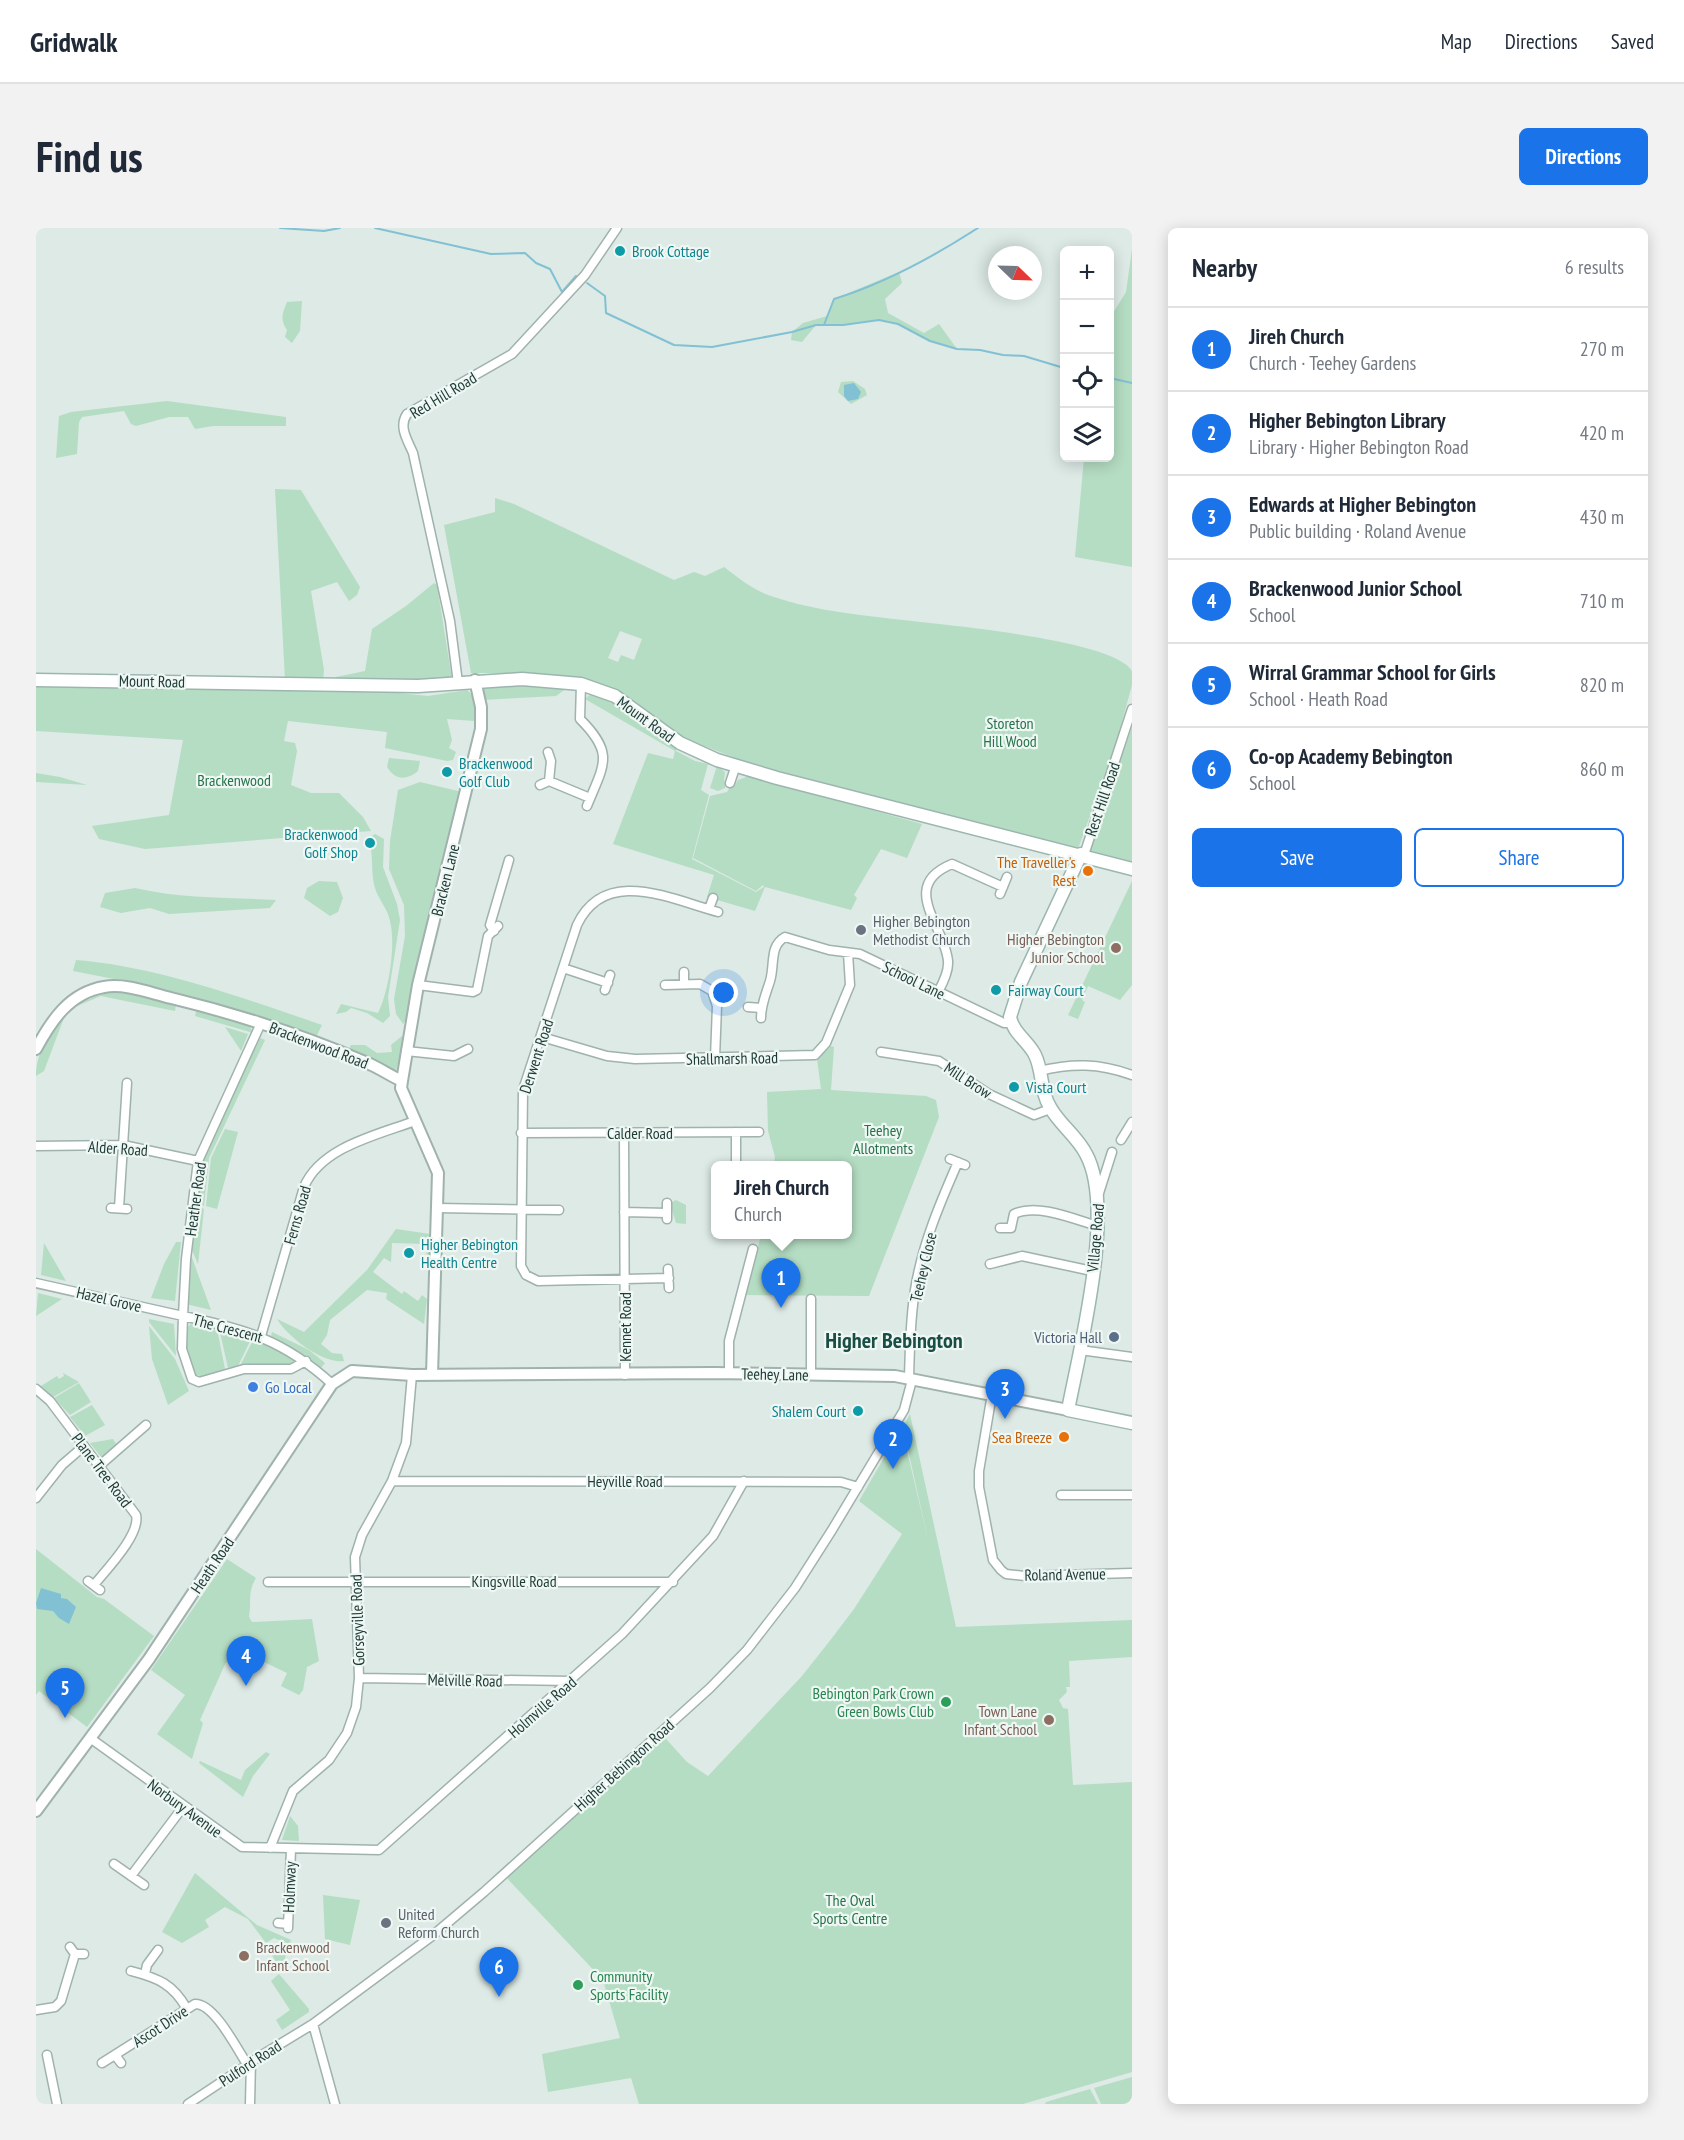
<!DOCTYPE html>
<html lang="en">
<head>
<meta charset="utf-8">
<style>
  :root { --surface:#fff; --page:#f2f2f3; --text:#1f2937; --muted:#747a83; --line:#e0e1e3; --accent:#1a73e8 }
  body { margin:0; font-family:"PT Sans Narrow",sans-serif; background:var(--page); color:var(--text) }
  .controls { position:absolute; right:18px; top:18px; display:grid; overflow:hidden; border-radius:9px; box-shadow:0 3px 15px #0003 }
  .controls button { width:54px; height:54px; display:grid; place-items:center; padding:0; border:0; border-bottom:2px solid var(--line); background:var(--surface); color:var(--text); font:30px sans-serif }
  .compass { position:absolute; left:952px; top:18px; width:54px; height:54px; border-radius:50%; background:var(--surface); box-shadow:0 3px 15px #0003; rotate:113deg }
  .you { position:absolute; left:688px; top:765px; width:21px; height:21px; margin:-15px; border:4px solid #fff; border-radius:50%; background:#1a73e8; box-shadow:0 0 0 9px #1a73e833 }
  .badge { display:grid; place-items:center; width:39px; height:39px; border-radius:50%; background:var(--accent); color:#fff; font-size:20px; font-weight:700 }
  .pin { position:absolute; translate:-50% -50px; filter:drop-shadow(0 2px 3px #0008) }
  .pin::after { content:''; position:absolute; top:32px; width:21px; height:18px; background:inherit; clip-path:polygon(0 0,100% 0,50% 100%) }
  .popup { position:absolute; left:675px; top:933px; width:141px; height:78px; box-sizing:border-box; display:grid; place-content:center; border-radius:9px; background:var(--surface); filter:drop-shadow(0 2px 4px #0005); font-size:20px; white-space:nowrap; color:var(--muted) }
  .popup b { font-size:22px; color:var(--text) }
  .popup::after { content:''; position:absolute; left:50%; top:100%; margin-left:-12px; border:12px solid transparent; border-top-color:var(--surface) }
  .list { margin:0; padding:0; list-style:none }
  h2 { display:flex; justify-content:space-between; align-items:center; height:78px; margin:0; padding:0 24px; font-size:26px }
  h2 small { font-size:20px; font-weight:400; color:var(--muted) }
  .list li { display:grid; grid-template-columns:39px 1fr auto; gap:18px; align-items:center; box-sizing:border-box; height:84px; padding:0 24px; border-top:2px solid var(--line) }
  .list b { display:block; font-size:22px; white-space:nowrap }
  .list p { margin:0; font-size:20px; white-space:nowrap; color:var(--muted) }
  .list em { font-size:20px; font-style:normal; color:var(--muted) }
  .actions { display:flex; gap:12px; padding:18px 24px }
  .actions a { flex:1; padding:14px 0; border:2px solid var(--accent); border-radius:9px; text-align:center; font-size:21px; color:var(--accent) }
  .actions .main { background:var(--accent); color:#fff }
  .icon { flex:none; width:33px; height:33px; fill:none; stroke:currentColor; stroke-width:2; stroke-linecap:round; stroke-linejoin:round }
  .map { position:relative; flex:none; width:1096px; height:1876px; overflow:hidden; border-radius:9px }
  header { display:flex; align-items:center; gap:36px; box-sizing:border-box; height:84px; padding:0 30px; background:var(--surface); border-bottom:2px solid var(--line) }
  header strong { font-size:28px }
  nav { display:flex; gap:33px; margin-inline-start:auto; font-size:21px }
  .intro { display:flex; align-items:center; justify-content:space-between; box-sizing:border-box; height:144px; padding:0 36px }
  h1 { margin:0; font-size:42px }
  .button { padding:15px 27px; border-radius:9px; background:var(--accent); color:#fff; font-size:21px; font-weight:700 }
  main { display:flex; gap:36px; padding:0 36px }
  aside { flex:1; background:var(--surface); border-radius:9px; box-shadow:0 3px 15px #0003 }
  .map>svg:first-child { display:block }
</style>
</head>
<body>
<header>
<strong>Gridwalk</strong>
<nav><a>Map</a><a>Directions</a><a>Saved</a></nav>
</header>
<div class="intro"><h1>Find us</h1><a class="button">Directions</a></div>
<main>
<div class="map">
<svg width="1096" height="1876" viewBox="0 0 1096 1876">
  <rect width="100%" height="100%" fill="#ddeae5"/>
  <path fill="#b5ddc3" fill-rule="evenodd" d="M1096,21V339L1039,329L1048,230H1074V90L1090,64Z
    M863,44L866,55L849,71L852,85L888,105L903,96L921,121L894,113L862,96L843,92L807,97H780L766,114L755,112L756,104L767,95L791,88L798,71Z
    M266,73L264,103L256,115L249,109L251,102C244,92 246,86 251,74Z
    M817,153L829,161L831,167L815,176L802,164L805,154Z
    M131,173L250,189V198H177L159,201L152,189H133L100,198L95,196L88,183L46,189L43,194L41,226L20,230L23,188L35,184Z
    M239,261L265,262L324,359L321,367L313,373L301,354L275,363L288,442L287,454L249,452Z
    M459,270L478,276L638,352L658,344L669,348L688,339C704,351 718,363 738,369C770,380 807,385 841,389C884,395 1077,409 1096,443V457L1079,519L1042,621L712,535L648,510L590,467L550,451L491,445H435L408,297L459,284ZM584,403L606,411L598,432L585,427L582,434L572,430Z
    M398,355L401,357L416,451L299,455L300,449L329,443L336,401L370,378Z
    M473,457L531,460L520,468L446,472L448,459Z
    M0,458L344,463L392,468L431,462C441,470 439,482 438,493L411,491L416,512L413,520L420,524L417,532L411,533L349,520L351,504L252,493L248,513L259,515L261,523L255,557L275,565H303L327,589L335,603L109,621L63,611L56,598L133,587L147,512L0,503Z
    M556,465L579,472L640,518V523L659,533L672,536L665,562L673,567L656,631L720,664L728,659L727,657L720,663L657,630L674,568L691,564L696,556L699,557L702,552L713,548L886,596L871,630L845,621L818,667L821,670L815,682L729,659L719,683L671,669L678,647L577,616L612,525L637,531L639,523L549,471Z
    M1096,499V637L1052,623Z
    M353,530L384,533L382,543C370,553 359,552 351,539Z
    M681,538L689,544L688,553L691,555L689,560L682,563L674,560Z
    M0,545L24,549L51,557L0,554Z
    M384,554L426,564L378,751L372,789L367,796L360,786L358,771L369,708L368,677L353,641L354,613L362,562Z
    M339,606L348,611L347,639L361,676L364,692L352,769L354,788L347,795L331,785L315,780L310,784L300,786L305,776L342,785C353,763 360,717 354,693C352,682 344,673 340,663C335,650 337,635 335,621L339,620L336,608Z
    M283,653L301,654L307,670L302,684L294,688L268,670L271,660Z
    M1096,653V757L1084,772L1052,758L1046,772L1049,774L1042,791L1032,787Z
    M99,660C145,671 193,669 240,672L234,680L133,686L114,680L85,685L64,679L69,665Z
    M40,732C124,739 207,770 286,797L280,809L242,794L124,760L37,743Z
    M91,764L140,776L139,783L65,768L41,778L40,776L70,765Z
    M37,778L39,780L29,787L8,843L0,848C0,821 18,798 37,778Z
    M161,780L213,796L217,805L159,788Z
    M189,799L212,806L205,823Z
    M366,808L369,813L360,842L354,843L312,823L315,817H329L341,825L356,824L355,817Z
    M224,810L229,812L173,930L168,978L160,975L164,937Z
    M795,818L798,819L795,862L890,868L900,872L903,889L833,1068L710,1067L725,1007L811,1006V938L738,937L739,929L732,903L731,864L785,861L781,831Z
    M189,901L202,904L181,981L170,978L175,930Z
    M640,972L650,977V996L640,995L634,975Z
    M160,978L168,981L162,1036L156,1022Z
    M360,1001L394,1006L393,1040H390L391,1016L356,1015L355,1034L348,1030L337,1044L366,1066L368,1063L382,1073L386,1067L391,1071L388,1096L350,1071L351,1065L331,1062L294,1092L291,1107L285,1116L296,1125L306,1126L308,1133C286,1136 252,1109 241,1091L268,1104L331,1042Z
    M140,1014H145L139,1073L115,1070L128,1036Z
    M8,1015L30,1053L5,1047Z
    M155,1027L175,1082L150,1076Z
    M2,1065L26,1071L0,1088Z
    M113,1091L138,1096L140,1128L113,1094Z
    M155,1096L181,1101L189,1141L168,1149L157,1146C152,1132 141,1107 155,1096Z
    M113,1098L139,1131L153,1163L132,1177L116,1131Z
    M183,1100L216,1109L202,1138L192,1140Z
    M236,1104L273,1122L289,1135L285,1140L271,1128L240,1112L235,1108Z
    M218,1110L246,1123L259,1133L252,1137L204,1138Z
    M27,1145L43,1154L17,1169L5,1158L21,1148L23,1151L28,1148Z
    M43,1155L55,1174L34,1187L18,1170Z
    M56,1177L69,1197L49,1208L34,1189Z
    M874,1186L920,1399L1096,1392V1429L1033,1433L1034,1459H1030L1031,1464L1023,1472L1027,1480L1032,1481L1037,1557L1096,1554V1844L987,1876H603L595,1850L512,1864L506,1826L584,1810L567,1752L468,1647L620,1509L630,1511L651,1534L672,1548L766,1448L796,1410L818,1381L866,1306L823,1273L860,1209L869,1214L893,1316L870,1213L864,1204Z
    M77,1211L82,1219L70,1229H65L54,1215Z
    M0,1321L61,1369L68,1371L118,1408L51,1499L3,1463L0,1467Z
    M191,1331L220,1350C211,1365 216,1373 213,1389L216,1394L276,1391L283,1433L271,1439L267,1462L263,1467L245,1458L251,1445L207,1424L202,1433L198,1432V1438L190,1434L164,1492L167,1495L156,1531L121,1506L149,1467L115,1442Z
    M230,1524L234,1526L217,1548L207,1569L163,1535L164,1533L205,1552L209,1542Z
    M254,1588L262,1598L263,1613L246,1612Z
    M159,1645L221,1697L255,1712L245,1742L234,1724H244L247,1717L245,1713L238,1710L230,1715L212,1691L189,1679L169,1692L173,1699L146,1715L126,1704Z
    M287,1667L324,1672L314,1717L289,1711Z
    M243,1746L273,1781V1784L246,1802L240,1792L254,1782L235,1753Z
    M1096,1849V1876H1065L1058,1860Z
    M1054,1861L1062,1876H1009L1010,1874Z"/>
  <path fill="#82c0d3" d="M818,155L825,164L822,171L812,173L808,168V157Z
    M5,1360L25,1366V1370L31,1371L40,1379L33,1396L23,1390L17,1383L1,1381L0,1375Z"/>
  <g fill="none" stroke-linecap="round" stroke-linejoin="round">
    <path stroke="#82c0d3" stroke-width="2" d="M244,0L288,3L304,0
      M339,0L455,26L489,25L500,35L514,41L526,64L540,48
      M551,55L569,68L570,85L638,117L676,119L756,104L780,97H807L843,92L862,96L894,113L921,121L944,122L967,127L988,128L1028,140
      M788,97L798,71C850,55 897,29 942,0
      M1074,150L1096,155"/>
    <defs>
      <path id="minor" d="M422,455L414,393L377,225C372,213 362,199 371,186L476,126L549,47L581,0
        M545,456L544,491C579,526 568,536 551,578
        M512,524L515,533L513,553L554,570
        M694,555L700,537
        M504,557L513,553
        M1048,627L1096,481
        M964,666L971,649
        M673,681L677,670
        M458,703L454,697L473,632
        M527,740L572,755
        M648,756V744
        M382,757L437,764L441,762L452,708L462,698
        M629,757L664,756L676,763L681,778L679,830
        M569,762L574,747
        M902,764C907,755 913,743 912,733C909,698 862,658 916,636L967,659
        M712,779L725,780
        M725,790C725,776 730,766 734,753C739,737 733,718 749,709L793,722L824,726L968,795H975
        M506,809L571,828L599,831L779,827L790,815L814,757L812,725
        M370,823L418,828L432,821
        M845,824L903,833L953,866L998,887L1014,881
        M1003,843C1036,835 1063,835 1096,847
        M485,905L723,904
        M588,905L589,1147
        M1085,912L1096,894
        M0,918L87,917L162,933
        M914,931L929,937
        M700,938V904
        M1063,965L1076,924
        M75,980L91,981
        M83,980L91,855
        M401,980L523,982
        M588,984L631,985
        M631,991V975
        M964,1000H975L978,986C1001,975 1038,991 1061,998
        M954,1036L986,1028L1056,1043
        M632,1041L633,1060
        M633,1050L502,1053L490,1047L485,1038L487,862L541,697C569,638 634,671 682,684
        M0,1055L147,1088L150,1031L162,933L225,795
        M775,1071V1147
        M225,1108L268,959C285,919 341,907 379,893
        M1044,1122L1096,1129
        M270,1133L255,1141H208L163,1154L156,1151L146,1121L147,1088C209,1101 248,1112 296,1156
        M693,1145V1113L717,1021
        M873,1150C874,1120 874,1091 879,1062C886,1017 904,975 922,934
        M0,1161L14,1173L100,1287C105,1306 70,1342 58,1357
        M956,1166L943,1243V1259L957,1332L965,1342L970,1346L989,1348L1096,1345
        M63,1238L110,1197
        M356,1253L805,1254L822,1259
        M1025,1267H1096
        M0,1270L26,1237L48,1218
        M52,1353L64,1362
        M232,1354H637
        M323,1450L535,1453
        M54,1510L206,1619L343,1622L586,1406L677,1308L708,1253
        M234,1620L257,1563L293,1532L311,1505L320,1479L323,1450L319,1329L326,1307L356,1253L370,1215L376,1147
        M78,1636L108,1657
        M95,1648L147,1579
        M242,1695L252,1696
        M252,1700L255,1621
        M34,1719L39,1726H48
        M95,1743C122,1750 137,1756 151,1781
        M109,1746L111,1737L122,1722
        M0,1782L19,1779L25,1773L39,1726
        M11,1827L21,1876
        M79,1827L85,1835
        M66,1835L159,1776C178,1775 201,1821 211,1836
        M152,1876L226,1827L277,1796
        M214,1876L215,1833
        M299,1876L277,1796L396,1708L448,1664L674,1460L711,1422L759,1360L796,1302L868,1182L876,1152"/>
      <path id="tertiary" d="M0,821C15,793 33,765 68,759C89,755 114,765 135,770C201,786 266,807 329,834C342,839 353,847 366,853L365,860L402,945L396,1147
        M366,853L382,757L445,501V479L439,452
        M0,1583L113,1431L296,1156L316,1143L376,1147L678,1145L859,1148L1032,1182"/>
      <path id="secondary" d="M0,452L382,458L486,451L545,456L579,468L644,515L681,532L741,550L1096,641
        M1045,626L985,754L974,789C977,805 992,813 999,827C1007,843 1004,863 1014,879C1023,896 1041,908 1050,926C1080,980 1044,1120 1032,1182L1096,1195"/>
    </defs>
    <use href="#minor" stroke="#a0b2ad" stroke-width="11"/>
    <use href="#tertiary" stroke="#a0b2ad" stroke-width="14"/>
    <use href="#secondary" stroke="#9cb6af" stroke-width="15"/>
    <use href="#minor" stroke="#fff" stroke-width="8"/>
    <use href="#tertiary" stroke="#fff" stroke-width="10"/>
    <use href="#secondary" stroke="#fff" stroke-width="12"/>
  </g>
  <g fill="#0f9aa8" stroke="#eef7f3" stroke-width="2">
    <circle cx="584" cy="23" r="6"/>
    <circle cx="411" cy="544" r="6"/>
    <circle cx="334" cy="615" r="6"/>
    <circle cx="960" cy="762" r="6"/>
    <circle cx="978" cy="859" r="6"/>
    <circle cx="373" cy="1025" r="6"/>
    <circle cx="822" cy="1183" r="6"/>
  </g>
  <g fill="#e8710a" stroke="#eef7f3" stroke-width="2">
    <circle cx="1052" cy="643" r="6"/>
    <circle cx="1028" cy="1209" r="6"/>
  </g>
  <g fill="#6b7280" stroke="#eef7f3" stroke-width="2">
    <circle cx="825" cy="702" r="6"/>
    <circle cx="350" cy="1695" r="6"/>
  </g>
  <g fill="#8d6e63" stroke="#eef7f3" stroke-width="2">
    <circle cx="1080" cy="720" r="6"/>
    <circle cx="1013" cy="1492" r="6"/>
    <circle cx="208" cy="1728" r="6"/>
  </g>
  <circle fill="#5c6f8a" stroke="#eef7f3" stroke-width="2" cx="1078" cy="1109" r="6"/>
  <circle fill="#3f7fe0" stroke="#eef7f3" stroke-width="2" cx="217" cy="1159" r="6"/>
  <g fill="#2e9e5b" stroke="#eef7f3" stroke-width="2">
    <circle cx="910" cy="1474" r="6"/>
    <circle cx="542" cy="1757" r="6"/>
  </g>
  <g text-anchor="middle" stroke-width="4.5" stroke-linejoin="round" paint-order="stroke">
    <g font-size="16" fill="#0d838f" stroke="#eef7f3" text-anchor="start">
      <text x="596" y="29">Brook Cottage</text>
      <text x="423" y="541">Brackenwood<tspan x="423" dy="18">Golf Club</tspan></text>
      <text x="322" y="612" text-anchor="end">Brackenwood<tspan x="322" dy="18">Golf Shop</tspan></text>
      <text x="972" y="768">Fairway Court</text>
      <text x="990" y="865">Vista Court</text>
      <text x="385" y="1022">Higher Bebington<tspan x="385" dy="18">Health Centre</tspan></text>
      <text x="810" y="1189" text-anchor="end">Shalem Court</text>
    </g>
    <g font-size="16" fill="#1e3a35" stroke="#eef7f3">
      <text transform="translate(407 167) rotate(-31)" y="6">Red Hill Road</text>
      <text transform="translate(116 453) rotate(1)" y="6">Mount Road</text>
      <text transform="translate(610 491) rotate(36)" y="6">Mount Road</text>
      <text transform="translate(1066 571) rotate(-71)" y="6">Rest Hill Road</text>
      <text transform="translate(409 652) rotate(-76)" y="6">Bracken Lane</text>
      <text transform="translate(878 752) rotate(26)" y="6">School Lane</text>
      <text transform="translate(283 817) rotate(21)" y="6">Brackenwood Road</text>
      <text transform="translate(500 828) rotate(-72)" y="6">Derwent Road</text>
      <text transform="translate(696 830) rotate(-1)" y="6">Shallmarsh Road</text>
      <text transform="translate(932 852) rotate(33)" y="6">Mill Brow</text>
      <text x="604" y="911">Calder Road</text>
      <text transform="translate(82 920) rotate(4)" y="6">Alder Road</text>
      <text transform="translate(159 971) rotate(-82)" y="6">Heather Road</text>
      <text transform="translate(261 987) rotate(-74)" y="6">Ferns Road</text>
      <text transform="translate(1059 1010) rotate(-85)" y="6">Village Road</text>
      <text transform="translate(887 1039) rotate(-77)" y="6">Teehey Close</text>
      <text transform="translate(73 1071) rotate(13)" y="6">Hazel Grove</text>
      <text transform="translate(589 1099) rotate(-90)" y="6">Kennet Road</text>
      <text transform="translate(192 1100) rotate(15)" y="6">The Crescent</text>
      <text transform="translate(739 1146) rotate(1)" y="6">Teehey Lane</text>
      <text transform="translate(66 1242) rotate(53)" y="6">Plane Tree Road</text>
      <text x="589" y="1259">Heyville Road</text>
      <text transform="translate(176 1337) rotate(-56)" y="6">Heath Road</text>
      <text transform="translate(1029 1346) rotate(-1)" y="6">Roland Avenue</text>
      <text x="478" y="1359">Kingsville Road</text>
      <text transform="translate(321 1392) rotate(-92)" y="6">Gorseyville Road</text>
      <text transform="translate(429 1452) rotate(1)" y="6">Melville Road</text>
      <text transform="translate(506 1479) rotate(-41)" y="6">Holmville Road</text>
      <text transform="translate(588 1537) rotate(-42)" y="6">Higher Bebington Road</text>
      <text transform="translate(149 1580) rotate(36)" y="6">Norbury Avenue</text>
      <text transform="translate(253 1659) rotate(-88)" y="6">Holmway</text>
      <text transform="translate(124 1798) rotate(-33)" y="6">Ascot Drive</text>
      <text transform="translate(214 1835) rotate(-33)" y="6">Pulford Road</text>
    </g>
    <g font-size="16" fill="#27734a" stroke="#eef7f3">
      <text x="974" y="501">Storeton<tspan x="974" dy="18">Hill Wood</tspan></text>
      <text x="198" y="558">Brackenwood</text>
      <text x="847" y="908">Teehey<tspan x="847" dy="18">Allotments</tspan></text>
      <text x="814" y="1678">The Oval<tspan x="814" dy="18">Sports Centre</tspan></text>
    </g>
    <g font-size="16" fill="#c56008" stroke="#eef7f3" text-anchor="end">
      <text x="1040" y="640">The Traveller's<tspan x="1040" dy="18">Rest</tspan></text>
      <text x="1016" y="1215">Sea Breeze</text>
    </g>
    <g font-size="16" fill="#5b616d" stroke="#eef7f3" text-anchor="start">
      <text x="837" y="699">Higher Bebington<tspan x="837" dy="18">Methodist Church</tspan></text>
      <text x="362" y="1692">United<tspan x="362" dy="18">Reform Church</tspan></text>
    </g>
    <g font-size="16" fill="#785e54" stroke="#eef7f3" text-anchor="end">
      <text x="1068" y="717">Higher Bebington<tspan x="1068" dy="18">Junior School</tspan></text>
      <text x="1001" y="1489">Town Lane<tspan x="1001" dy="18">Infant School</tspan></text>
      <text x="220" y="1725" text-anchor="start">Brackenwood<tspan x="220" dy="18">Infant School</tspan></text>
    </g>
    <g font-size="16" fill="#4e5e75" stroke="#eef7f3" text-anchor="end">
      <text x="1066" y="1115">Victoria Hall</text>
    </g>
    <g font-size="16" fill="#366cbe" stroke="#eef7f3" text-anchor="start">
      <text x="229" y="1165">Go Local</text>
    </g>
    <g font-size="16" fill="#27864d" stroke="#eef7f3" text-anchor="end">
      <text x="898" y="1471">Bebington Park Crown<tspan x="898" dy="18">Green Bowls Club</tspan></text>
      <text x="554" y="1754" text-anchor="start">Community<tspan x="554" dy="18">Sports Facility</tspan></text>
    </g>
    <g font-size="22" font-weight="bold" fill="#1a4d44" stroke="#eef7f3">
      <text x="858" y="1120">Higher Bebington</text>
    </g>
  </g>
</svg>
<div class="controls">
<button>+</button>
<button>−</button>
<button><svg class="icon" aria-label="locate" viewBox="0 0 24 24"><circle cx="12" cy="12" r="6"/><path d="M12 2v4M12 18v4M2 12h4M18 12h4"/></svg></button>
<button><svg class="icon" aria-label="layers" viewBox="0 0 24 24"><path d="M12 4l9 5-9 5-9-5zM3 14l9 5 9-5"/></svg></button>
</div>
<svg class="compass" viewBox="-18 -18 36 36"><path d="M0-13l5 13h-10z" fill="#e53935"/><path d="M0 13l5-13h-10z" fill="#747a83"/></svg>
<div class="you"></div>
<div class="pin badge" style="left:745px;top:1080px">1</div>
<div class="popup"><b>Jireh Church</b>Church</div>
<div class="pin badge" style="left:857px;top:1241px">2</div>
<div class="pin badge" style="left:969px;top:1191px">3</div>
<div class="pin badge" style="left:210px;top:1458px">4</div>
<div class="pin badge" style="left:29px;top:1490px">5</div>
<div class="pin badge" style="left:463px;top:1769px">6</div>
</div>
<aside>
<h2>Nearby<small>6 results</small></h2>
<ul class="list">
<li><span class="badge">1</span><div><b>Jireh Church</b><p>Church · Teehey Gardens</p></div><em>270 m</em></li>
<li><span class="badge">2</span><div><b>Higher Bebington Library</b><p>Library · Higher Bebington Road</p></div><em>420 m</em></li>
<li><span class="badge">3</span><div><b>Edwards at Higher Bebington</b><p>Public building · Roland Avenue</p></div><em>430 m</em></li>
<li><span class="badge">4</span><div><b>Brackenwood Junior School</b><p>School</p></div><em>710 m</em></li>
<li><span class="badge">5</span><div><b>Wirral Grammar School for Girls</b><p>School · Heath Road</p></div><em>820 m</em></li>
<li><span class="badge">6</span><div><b>Co-op Academy Bebington</b><p>School</p></div><em>860 m</em></li>
</ul>
<div class="actions"><a class="main">Save</a><a>Share</a></div>
</aside>
</main>
</body>
</html>
